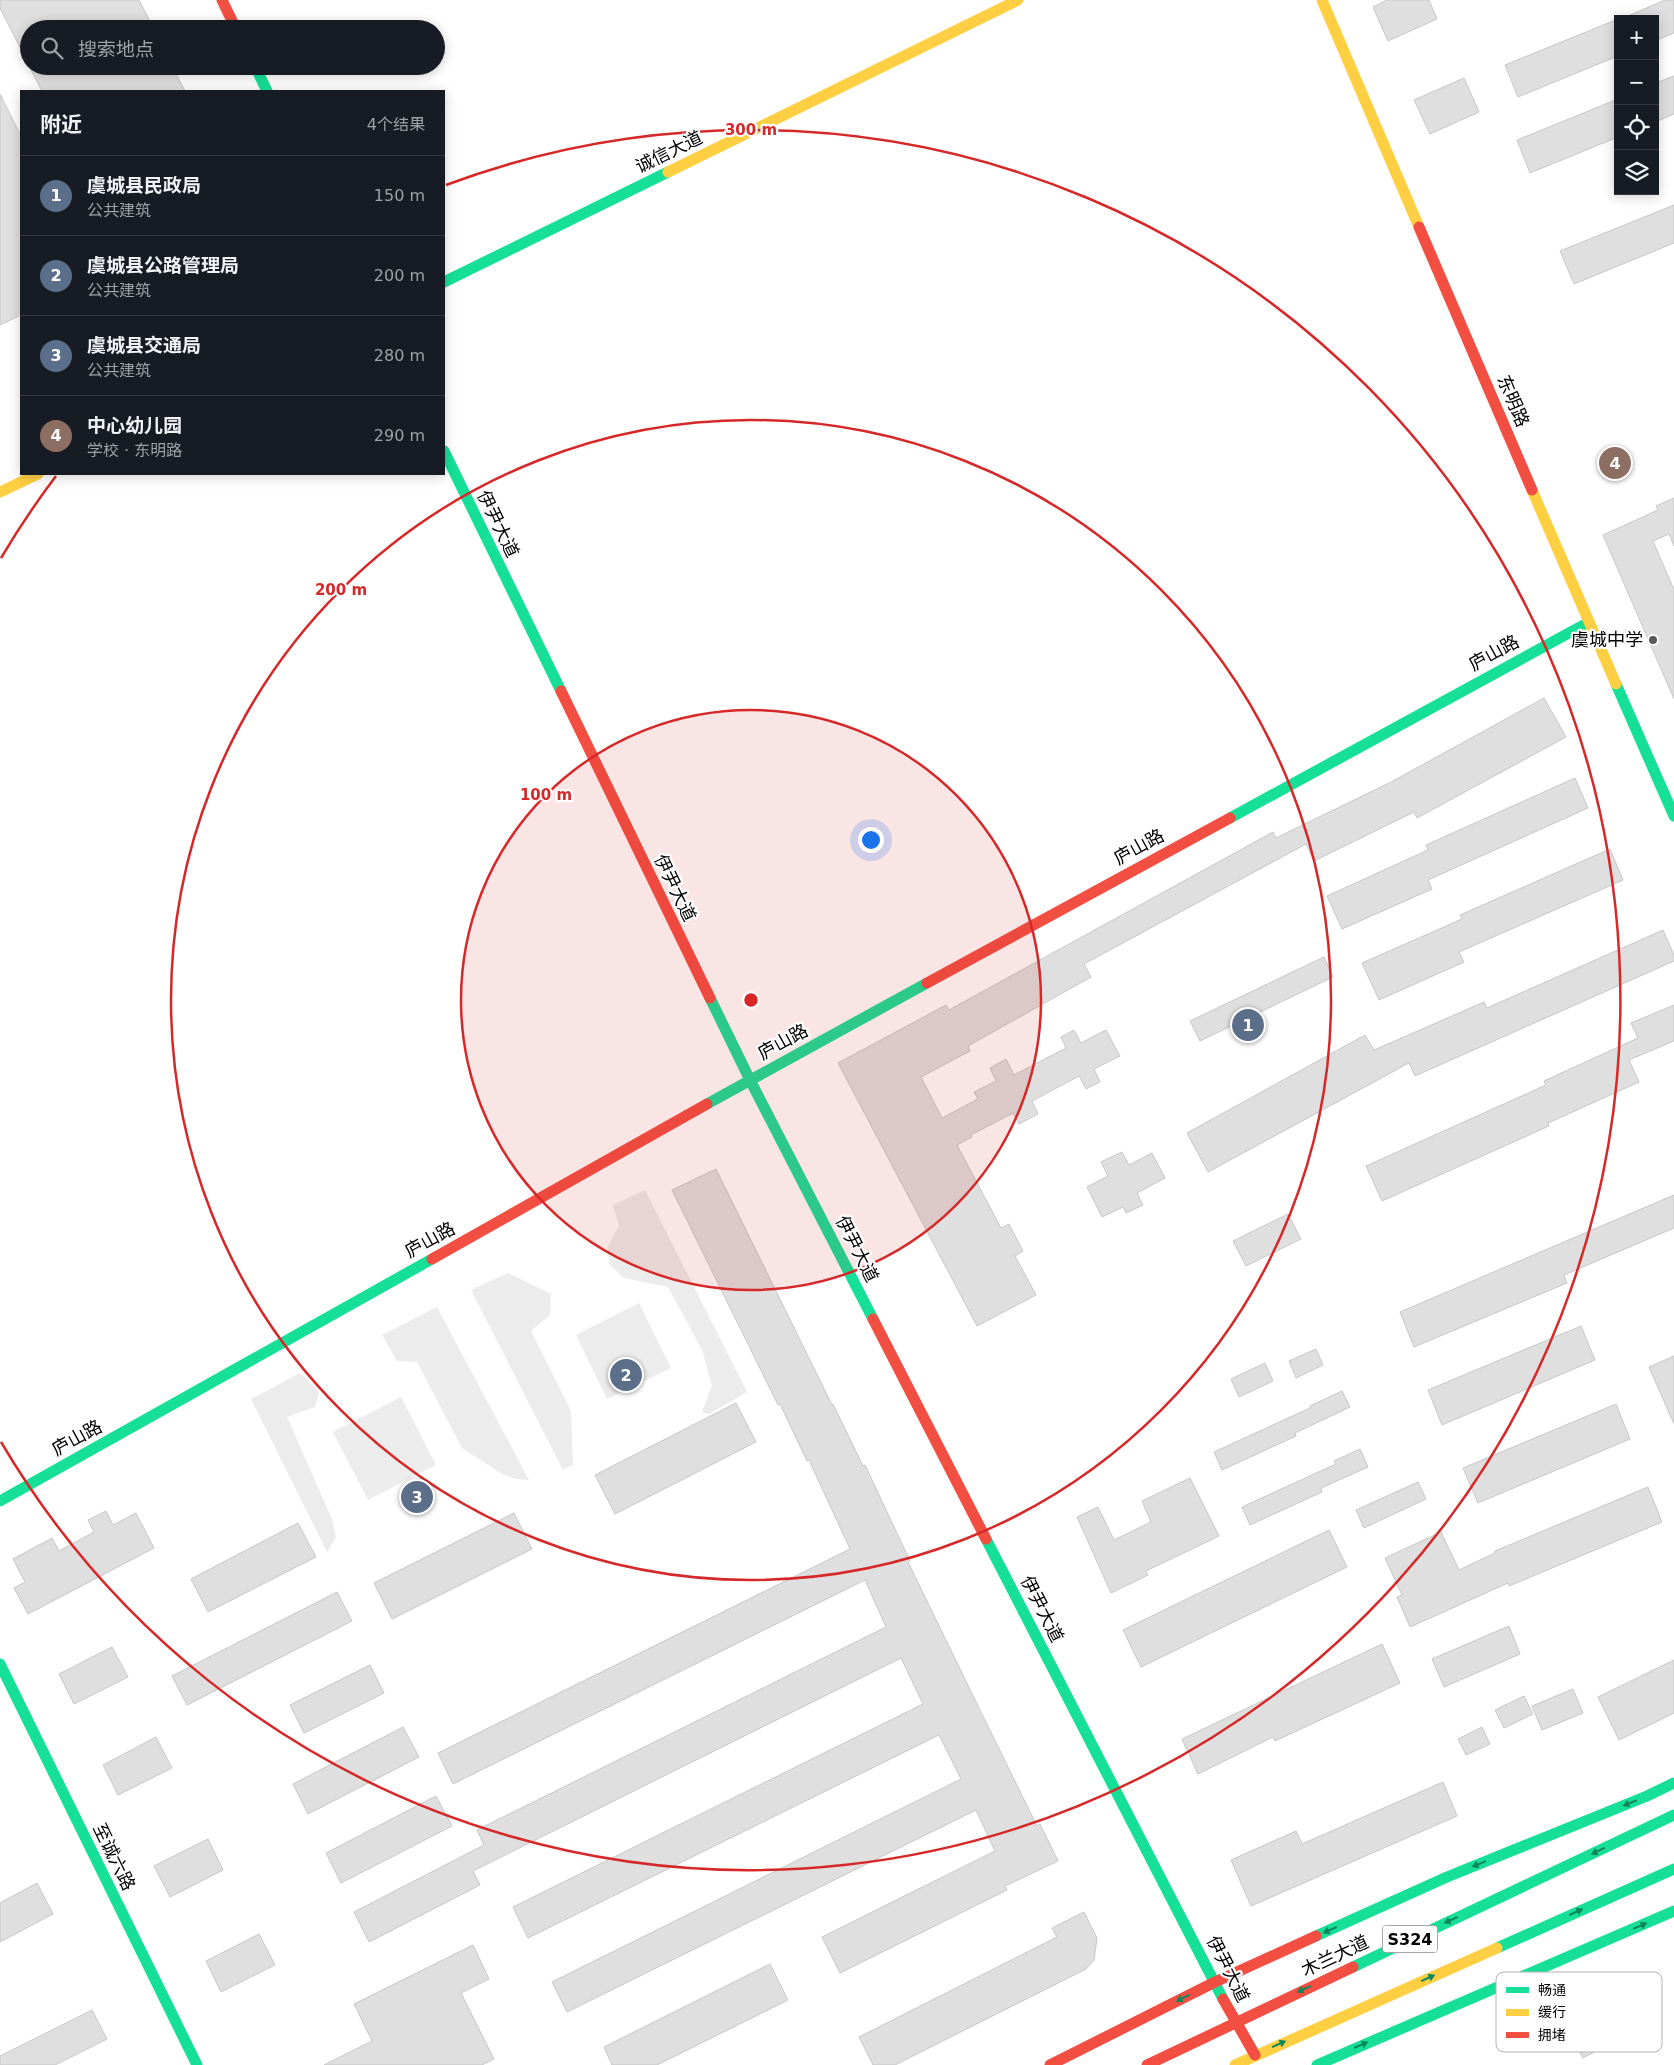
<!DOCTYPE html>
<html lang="zh">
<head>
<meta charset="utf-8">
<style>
  :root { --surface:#171b24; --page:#242831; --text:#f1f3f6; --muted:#9ea1a6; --line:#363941; --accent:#adaeaf }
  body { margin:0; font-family:"DejaVu Sans","Noto Sans SC",sans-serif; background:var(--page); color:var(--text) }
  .controls { position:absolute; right:15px; top:15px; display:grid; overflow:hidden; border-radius:0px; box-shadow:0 2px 12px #0003 }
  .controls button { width:45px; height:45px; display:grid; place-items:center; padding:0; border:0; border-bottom:1px solid var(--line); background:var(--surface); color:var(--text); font:25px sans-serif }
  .you { position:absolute; left:870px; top:839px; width:18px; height:18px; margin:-12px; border:4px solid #fff; border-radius:50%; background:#1a73e8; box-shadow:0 0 0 8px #1a73e833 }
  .badge { display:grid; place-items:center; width:32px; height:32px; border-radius:50%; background:var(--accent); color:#fff; font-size:16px; font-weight:700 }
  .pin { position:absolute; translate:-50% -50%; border:2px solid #fff; box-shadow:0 1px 5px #0006 }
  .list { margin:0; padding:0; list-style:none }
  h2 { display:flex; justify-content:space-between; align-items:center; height:65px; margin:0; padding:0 20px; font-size:21px }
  h2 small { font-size:16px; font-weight:400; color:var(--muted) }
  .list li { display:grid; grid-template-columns:32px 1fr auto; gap:15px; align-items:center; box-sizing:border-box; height:80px; padding:0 20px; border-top:1px solid var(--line) }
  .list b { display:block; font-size:19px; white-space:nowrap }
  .list p { margin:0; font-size:16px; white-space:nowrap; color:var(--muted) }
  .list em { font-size:16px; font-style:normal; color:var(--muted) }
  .icon { flex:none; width:28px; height:28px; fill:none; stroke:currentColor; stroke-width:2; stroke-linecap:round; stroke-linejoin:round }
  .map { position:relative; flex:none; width:1674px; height:2065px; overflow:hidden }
  .search { position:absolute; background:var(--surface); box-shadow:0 2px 12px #0003; left:20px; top:20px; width:425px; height:55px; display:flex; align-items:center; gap:12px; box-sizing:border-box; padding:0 18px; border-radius:28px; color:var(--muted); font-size:19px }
  .panel { position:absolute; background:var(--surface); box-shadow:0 2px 12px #0003; left:20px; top:90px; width:425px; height:385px; border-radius:0px }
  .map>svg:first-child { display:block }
</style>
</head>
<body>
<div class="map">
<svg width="1674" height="2065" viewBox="0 0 1674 2065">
  <rect width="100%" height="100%" fill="#fff"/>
  <path fill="#ececec" d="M645,1190L747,1392L709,1414L702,1412L712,1386L702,1350L668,1287L624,1278L609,1264L608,1246L619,1226L613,1205Z
    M508,1273L551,1294L550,1315L531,1331L571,1411L573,1465L563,1470L471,1290Z
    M639,1303L671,1368L607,1399L576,1335Z
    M437,1307L529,1480L516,1479L502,1474L462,1448L417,1362L397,1361L382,1335Z
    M300,1373L319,1392L315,1407L287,1417L332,1519L336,1537L327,1552L251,1399Z
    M401,1397L436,1465L368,1500L333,1432Z"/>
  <path fill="#dfdfdf" stroke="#c7c7c7" d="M0,0H139L154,29H29V65L0,8Z
    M1387,0H1429L1437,19L1388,41L1373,7Z
    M1665,0H1674V33L1655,41V19H1621Z
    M1618,19V56L1518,97L1505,65Z
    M29,66H172L185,91H42Z
    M1674,76V114L1655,122V83Z
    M1464,78L1479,112L1430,134L1414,100Z
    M0,94L21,136V315L0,325Z
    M1618,99V137L1530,173L1517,140Z
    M1674,205V243L1574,284L1560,251Z
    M1674,498V546L1669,534L1653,541L1674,590V699L1603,535L1658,510L1656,506Z
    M1544,698L1566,737L1417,818L1414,812L1314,861L1306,844L1084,964L1091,977L968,1046L970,1051L921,1077L942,1118L978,1099L974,1092L996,1081L990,1068L1006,1059L1014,1075L1066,1048L1061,1037L1074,1030L1081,1043L1106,1030L1120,1056L1094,1069L1100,1082L1086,1089L1079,1076L1032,1101L1038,1114L1019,1124L1013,1113L971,1135L972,1137L957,1145L1001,1228L1009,1224L1023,1251L1015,1256L1036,1295L977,1326L838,1063L946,1005L949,1010L1273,832L1276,838L1391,782Z
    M1575,778L1588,808L1428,880L1432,889L1342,929L1327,896L1428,850L1426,845Z
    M1610,849L1623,880L1459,952L1464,962L1379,1000L1362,963L1462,919L1460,915Z
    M1663,930L1674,955V961L1415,1076L1409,1063L1208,1172L1187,1133L1365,1035L1374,1050L1484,1002L1487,1008Z
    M1324,957L1333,977L1200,1041L1190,1021Z
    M1674,1005V1041L1629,1060L1639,1082L1548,1123L1549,1126L1382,1201L1366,1166L1546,1085L1544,1081L1638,1038L1631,1023Z
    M1122,1152L1129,1165L1152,1153L1165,1178L1137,1193L1143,1205L1126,1213L1123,1207L1102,1217L1087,1187L1108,1176L1101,1162Z
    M716,1169L832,1405L833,1404L863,1466L865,1465L910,1561L908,1562L979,1708L1037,1826L1040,1824L1058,1861L1005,1886L1007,1890L840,1973L822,1937L995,1851L976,1810L567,2012L552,1982L961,1779L939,1735L528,1938L513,1907L923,1704L901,1658L473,1871L480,1885L369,1942L354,1912L484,1845L477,1830L886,1627L865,1580L453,1784L438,1753L850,1549L809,1460L807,1461L780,1404L778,1405L672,1190Z
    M1674,1195V1228L1564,1275L1567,1283L1414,1347L1400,1312Z
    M1288,1214L1301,1239L1246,1266L1233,1241Z
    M1581,1326L1595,1360L1442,1425L1428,1390Z
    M1316,1349L1323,1365L1296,1378L1289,1361Z
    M1674,1356V1424L1649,1367Z
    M1265,1363L1273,1381L1239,1397L1231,1379Z
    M1342,1391L1350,1407L1295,1433L1296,1436L1222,1470L1214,1452L1310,1408V1406Z
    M736,1403L756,1442L615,1514L595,1475Z
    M1616,1404L1630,1439L1478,1503L1463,1468Z
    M1360,1449L1368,1467L1321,1488L1322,1492L1250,1525L1242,1507L1336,1464L1334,1461Z
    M1190,1478L1219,1536L1146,1571L1148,1575L1111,1593L1077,1517L1098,1507L1114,1540L1151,1522L1142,1501Z
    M1418,1482L1426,1499L1364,1528L1356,1510Z
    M1648,1487L1662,1522L1509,1586L1508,1583L1410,1627L1397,1597L1402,1595L1385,1558L1441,1532L1459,1570L1495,1553V1551Z
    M106,1511L113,1525L136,1513L154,1548L28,1614L14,1588L25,1582L13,1559L52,1538L59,1551L94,1532L88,1520Z
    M514,1513L532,1549L392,1619L374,1583Z
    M298,1523L316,1557L208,1612L191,1579Z
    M1329,1530L1347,1567L1141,1667L1123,1630Z
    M337,1592L352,1621L187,1705L172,1676Z
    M1509,1626L1520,1654L1444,1687L1432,1659Z
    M1382,1644L1400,1683L1275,1741L1273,1737L1198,1774L1182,1739Z
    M112,1647L128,1677L74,1704L59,1674Z
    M1674,1660V1713L1619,1740L1598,1697Z
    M370,1665L384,1693L304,1733L290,1705Z
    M1573,1689L1583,1713L1542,1730L1532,1706Z
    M1524,1696L1533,1714L1504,1728L1495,1710Z
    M403,1727L419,1757L308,1814L293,1784Z
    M1482,1727L1490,1744L1466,1755L1458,1739Z
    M156,1737L172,1768L118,1795L103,1765Z
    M1443,1782L1457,1816L1251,1906L1231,1860L1296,1831L1302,1844Z
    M436,1796L452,1826L341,1883L326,1853Z
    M208,1839L223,1870L170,1897L154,1866Z
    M37,1883L53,1914L0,1942V1903Z
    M1084,1912L1097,1938L1094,1960L1086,1969L895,2065H873L859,2037L1057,1937L1052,1928Z
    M259,1934L275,1965L221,1992L206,1961Z
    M473,1945L489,1979L461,1993L494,2059L482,2065H324L372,2041L354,2004Z
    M770,1964L788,2000L657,2065H612L604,2047Z
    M92,2010L107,2039L55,2065H0V2056Z
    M1603,2023L1613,2042L1583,2058L1573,2040Z"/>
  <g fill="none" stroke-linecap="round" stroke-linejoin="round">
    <path stroke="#16e098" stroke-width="11" d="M255,66L267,91
      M444,282L668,172
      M444,451L561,691
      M1616,684L1674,816
      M1230,818L1589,622
      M710,998L750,1080L873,1319
      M707,1104L927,983
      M0,1501L432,1259
      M986,1539L1223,1999
      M0,1664L197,2065
      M1316,1936L1447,1877L1647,1796L1674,1783
      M1497,1948L1674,1869
      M1353,1967L1674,1815
      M1317,2065L1674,1911"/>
    <path stroke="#ffcf43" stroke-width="11" d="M1322,0L1419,227
      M668,172L1018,0
      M1532,490L1616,684
      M0,492L38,474
      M1235,2065L1497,1948"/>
    <path stroke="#f24e42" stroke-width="11" d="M222,0L236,29
      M1419,227L1532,490
      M561,691L710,998
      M927,983L1230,818
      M432,1259L707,1104
      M873,1319L986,1539
      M1223,1999L1255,2055
      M1050,2065L1215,1982L1316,1936
      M1147,2065L1353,1967"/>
  </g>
  <defs><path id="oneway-solid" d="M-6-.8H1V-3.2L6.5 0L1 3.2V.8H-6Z" transform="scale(1.25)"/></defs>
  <g fill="#0d865b">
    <use href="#oneway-solid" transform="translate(1630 1803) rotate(158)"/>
    <use href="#oneway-solid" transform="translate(1598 1851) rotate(155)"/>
    <use href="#oneway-solid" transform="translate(1479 1864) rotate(158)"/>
    <use href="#oneway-solid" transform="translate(1576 1912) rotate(-24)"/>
    <use href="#oneway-solid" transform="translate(1451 1920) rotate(155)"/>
    <use href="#oneway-solid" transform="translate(1640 1926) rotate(-23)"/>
    <use href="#oneway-solid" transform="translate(1330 1930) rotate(156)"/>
    <use href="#oneway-solid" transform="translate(1428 1978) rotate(-24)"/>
    <use href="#oneway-solid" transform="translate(1304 1989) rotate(155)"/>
    <use href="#oneway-solid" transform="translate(1183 1998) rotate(153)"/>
    <use href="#oneway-solid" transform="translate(1279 2044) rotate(-24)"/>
    <use href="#oneway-solid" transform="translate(1361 2045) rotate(-23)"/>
  </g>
  <circle cx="751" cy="1000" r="290" fill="#d62828" fill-opacity=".12"/>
  <g fill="none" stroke="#d62828" stroke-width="2.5">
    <circle cx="751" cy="1000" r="290"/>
    <circle cx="751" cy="1000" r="580"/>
    <path d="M1 558A870 870 0 0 1 56 476M446 185A870 870 0 1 1 1 1442"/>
  </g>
  <circle fill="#595959" stroke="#fff" stroke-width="2" cx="1653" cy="640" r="5"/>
  <g text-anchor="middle" stroke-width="4.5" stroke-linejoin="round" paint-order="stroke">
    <rect fill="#fff" stroke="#4c4c4c" stroke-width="1" x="1382.5" y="1925.5" width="55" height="27" rx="4"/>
    <g font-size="16" font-weight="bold" fill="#000">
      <text x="1410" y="1945">S324</text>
    </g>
    <g font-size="18" fill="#000" stroke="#fff">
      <text transform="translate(669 152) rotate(-26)" y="6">诚信大道</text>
      <text transform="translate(1513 401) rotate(67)" y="6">东明路</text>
      <text transform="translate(498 524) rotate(64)" y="6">伊尹大道</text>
      <text transform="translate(1494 653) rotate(-29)" y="6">庐山路</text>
      <text transform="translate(1139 847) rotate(-29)" y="6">庐山路</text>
      <text transform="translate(675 888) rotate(64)" y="6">伊尹大道</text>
      <text transform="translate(783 1042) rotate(-29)" y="6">庐山路</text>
      <text transform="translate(430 1240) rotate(-29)" y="6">庐山路</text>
      <text transform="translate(857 1249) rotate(63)" y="6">伊尹大道</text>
      <text transform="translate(77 1438) rotate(-29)" y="6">庐山路</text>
      <text transform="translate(1042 1609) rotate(63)" y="6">伊尹大道</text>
      <text transform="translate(114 1857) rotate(64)" y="6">至诚六路</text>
      <text transform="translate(1335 1956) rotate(-25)" y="6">木兰大道</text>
      <text transform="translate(1228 1969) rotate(63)" y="6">伊尹大道</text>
    </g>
    <g font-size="18" fill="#000" stroke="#fff" text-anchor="end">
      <text x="1643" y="646">虞城中学</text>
    </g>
  </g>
  <rect x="1496" y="1972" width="166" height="80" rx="8" fill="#fff" stroke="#b2b2b2" stroke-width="1"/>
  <rect x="1506" y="1987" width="23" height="6" fill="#16e098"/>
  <rect x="1506" y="2009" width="23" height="7" fill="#ffcf43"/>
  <rect x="1506" y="2032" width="23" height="6" fill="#f24e42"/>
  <g font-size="14" fill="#000">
    <text x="1538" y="1995">畅通</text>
    <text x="1538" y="2017">缓行</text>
    <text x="1538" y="2040">拥堵</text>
  </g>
  <circle cx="751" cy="1000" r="8" fill="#d62828" stroke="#fff" stroke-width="2.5"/>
  <g font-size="15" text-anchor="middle" font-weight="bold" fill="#d62828" stroke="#fff" stroke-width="4.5" stroke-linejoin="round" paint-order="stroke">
    <text x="751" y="135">300 m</text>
    <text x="341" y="595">200 m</text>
    <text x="546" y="800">100 m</text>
  </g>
</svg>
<div class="controls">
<button>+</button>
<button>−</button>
<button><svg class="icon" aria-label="locate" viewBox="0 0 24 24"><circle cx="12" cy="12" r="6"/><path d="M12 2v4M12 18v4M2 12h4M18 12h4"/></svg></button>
<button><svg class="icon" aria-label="layers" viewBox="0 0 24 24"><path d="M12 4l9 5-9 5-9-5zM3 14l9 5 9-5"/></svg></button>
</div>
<div class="you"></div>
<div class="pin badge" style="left:1248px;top:1025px;background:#5c6f8a">1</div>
<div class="pin badge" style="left:626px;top:1375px;background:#5c6f8a">2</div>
<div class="pin badge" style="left:417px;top:1497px;background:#5c6f8a">3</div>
<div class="pin badge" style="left:1615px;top:463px;background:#8d6e63">4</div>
<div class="search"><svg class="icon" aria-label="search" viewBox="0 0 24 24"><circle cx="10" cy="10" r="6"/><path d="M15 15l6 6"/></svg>搜索地点</div>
<section class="panel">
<h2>附近<small>4个结果</small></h2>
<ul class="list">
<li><span class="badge" style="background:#5c6f8a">1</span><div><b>虞城县民政局</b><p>公共建筑</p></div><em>150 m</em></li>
<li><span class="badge" style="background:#5c6f8a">2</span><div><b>虞城县公路管理局</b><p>公共建筑</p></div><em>200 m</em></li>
<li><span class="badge" style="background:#5c6f8a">3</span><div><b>虞城县交通局</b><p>公共建筑</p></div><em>280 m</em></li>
<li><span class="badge" style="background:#8d6e63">4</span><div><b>中心幼儿园</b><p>学校 · 东明路</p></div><em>290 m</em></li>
</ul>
</section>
</div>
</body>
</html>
